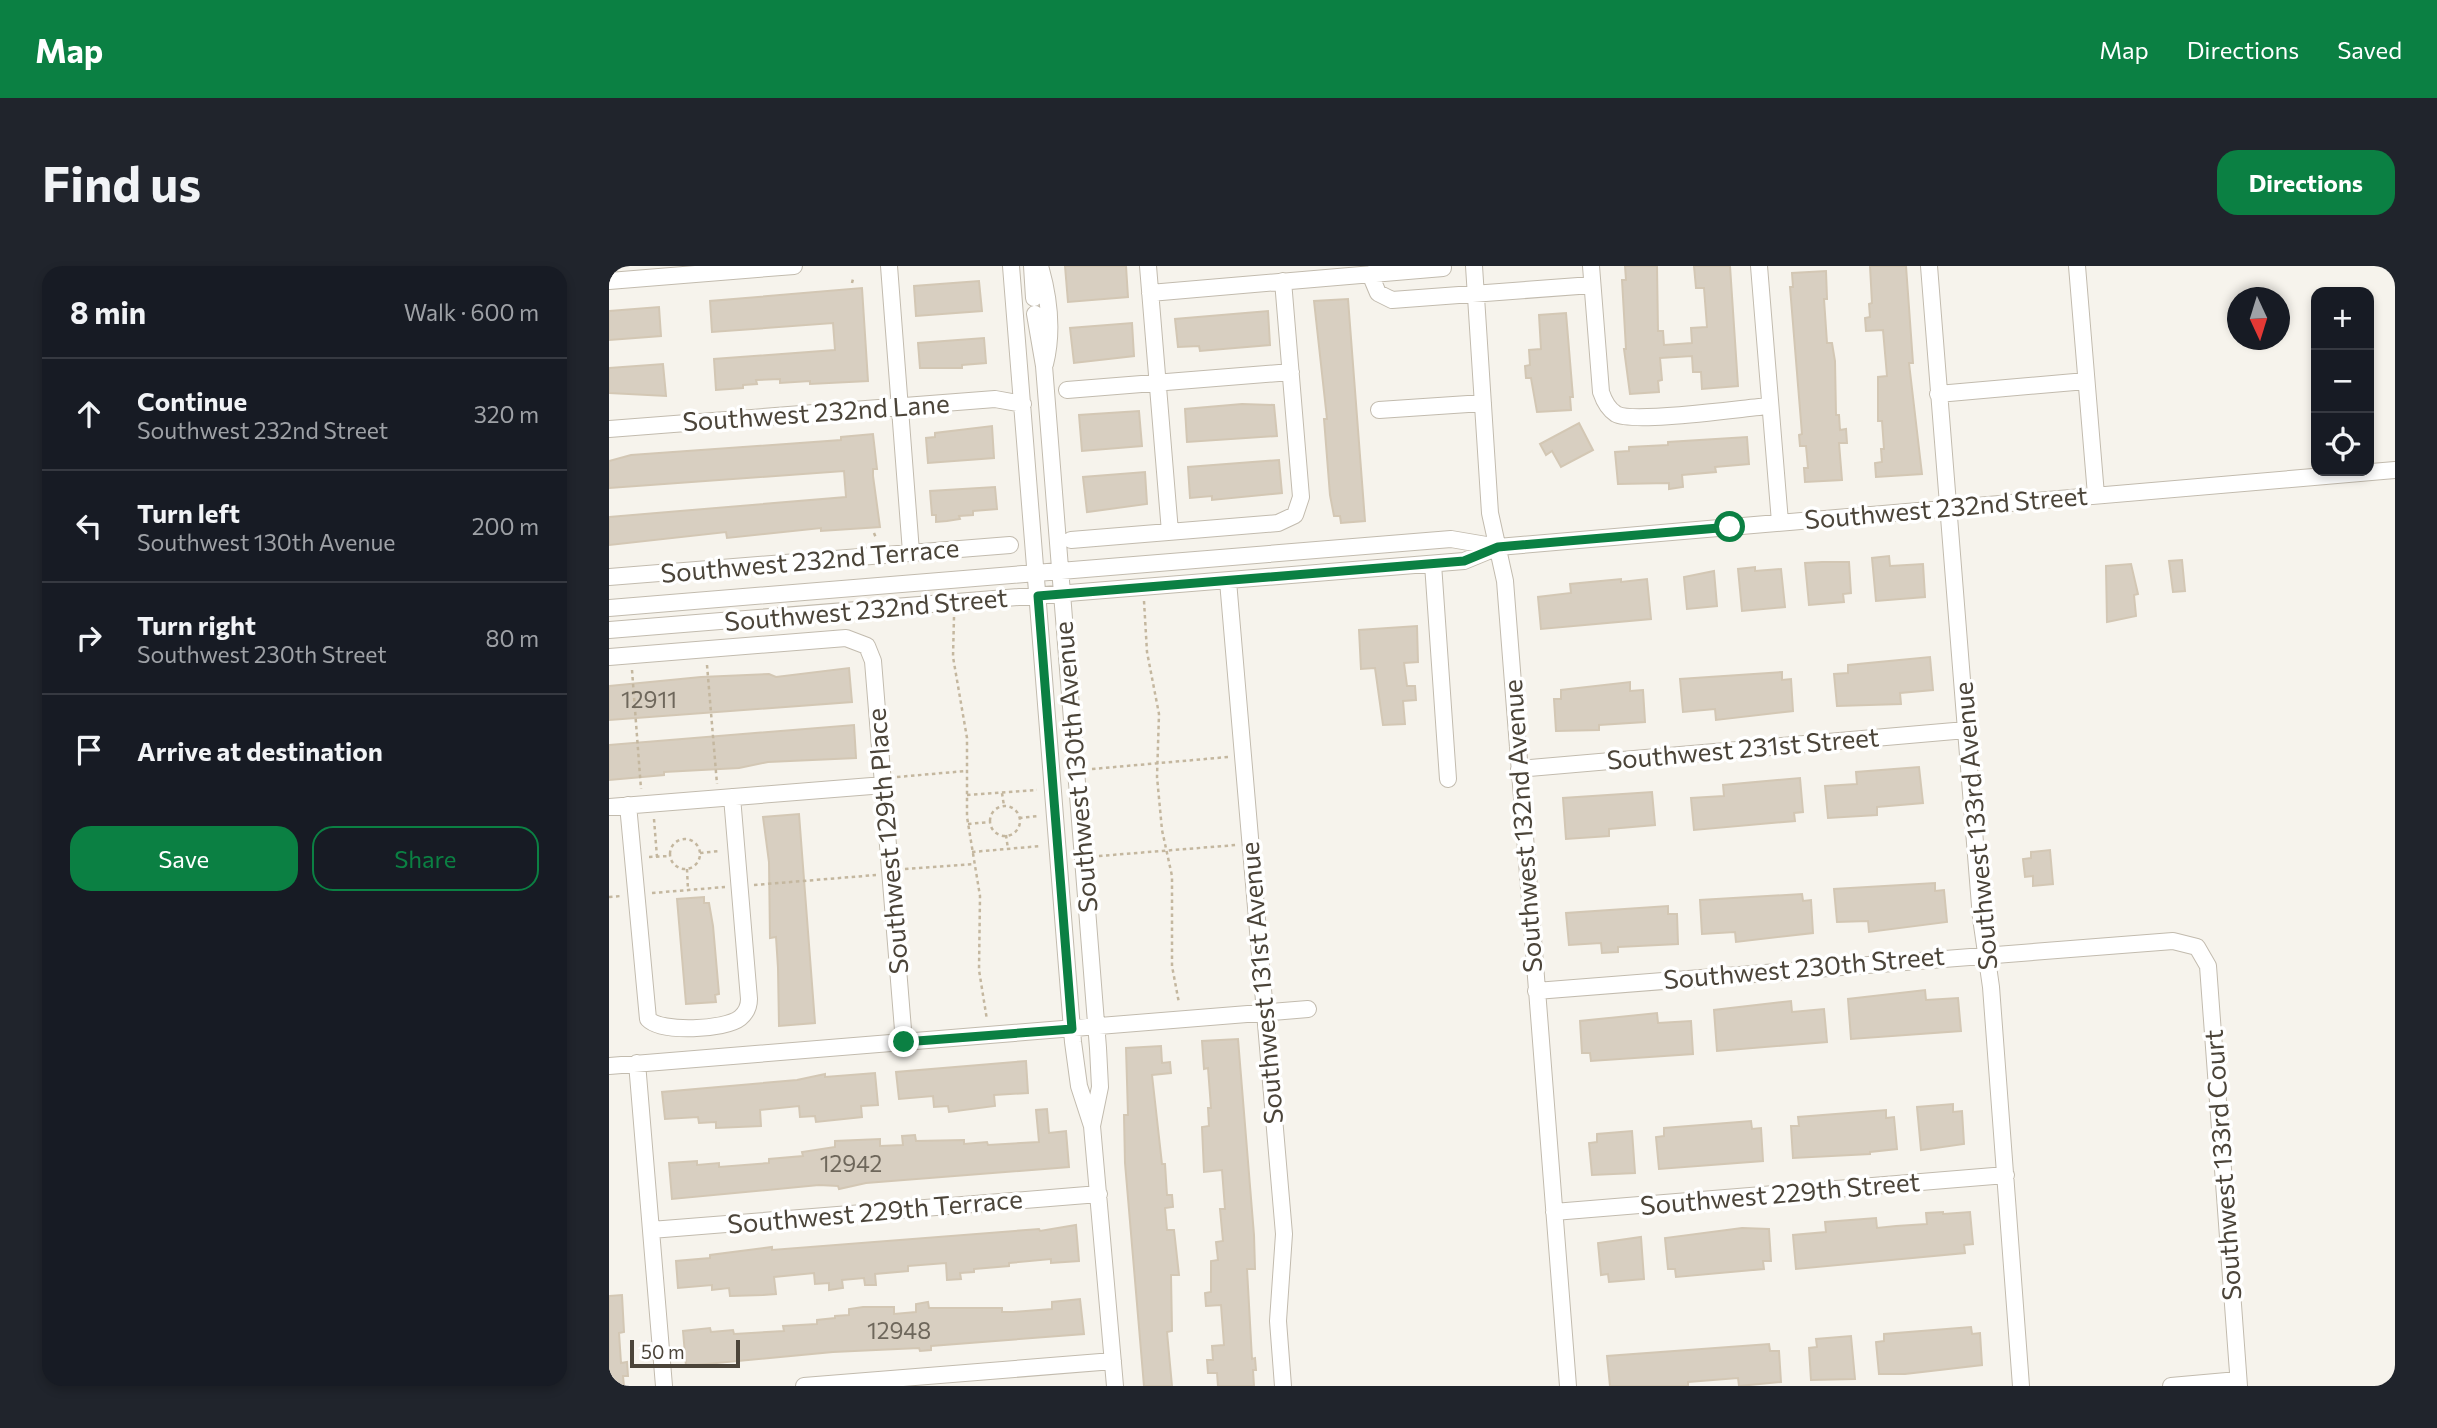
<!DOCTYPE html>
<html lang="en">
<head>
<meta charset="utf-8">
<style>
  :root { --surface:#171b24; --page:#20242c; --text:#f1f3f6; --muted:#9ea1a6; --line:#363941; --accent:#0b8043 }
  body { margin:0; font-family:Commissioner,sans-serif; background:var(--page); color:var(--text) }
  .controls { position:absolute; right:21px; top:21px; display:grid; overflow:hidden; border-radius:14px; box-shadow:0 4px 10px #0003 }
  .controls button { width:63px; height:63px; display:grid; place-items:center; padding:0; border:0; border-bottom:2px solid var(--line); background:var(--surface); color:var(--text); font:35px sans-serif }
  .compass { position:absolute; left:1618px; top:21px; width:63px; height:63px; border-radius:50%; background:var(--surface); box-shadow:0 4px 10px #0003; rotate:176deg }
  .scale { position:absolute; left:21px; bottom:18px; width:110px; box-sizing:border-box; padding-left:7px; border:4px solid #4b4439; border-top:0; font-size:19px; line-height:24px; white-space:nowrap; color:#4b4439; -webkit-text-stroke:5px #fff; paint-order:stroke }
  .stop { position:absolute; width:21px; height:21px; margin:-16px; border:5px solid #0b8043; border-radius:50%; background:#fff }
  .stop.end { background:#0b8043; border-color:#fff; box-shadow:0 2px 7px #0008 }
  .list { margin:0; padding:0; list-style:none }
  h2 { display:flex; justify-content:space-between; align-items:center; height:91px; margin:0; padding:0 28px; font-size:30px }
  h2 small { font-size:23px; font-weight:400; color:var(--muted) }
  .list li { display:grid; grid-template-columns:46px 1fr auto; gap:21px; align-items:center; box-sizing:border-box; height:112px; padding:0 28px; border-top:2px solid var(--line) }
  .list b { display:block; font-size:26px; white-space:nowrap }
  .list p { margin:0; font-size:23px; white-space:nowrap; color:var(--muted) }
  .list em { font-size:23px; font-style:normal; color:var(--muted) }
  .actions { display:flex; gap:14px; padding:21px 28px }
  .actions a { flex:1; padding:16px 0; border:2px solid var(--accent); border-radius:21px; text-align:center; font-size:24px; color:var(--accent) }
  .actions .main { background:var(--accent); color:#fff }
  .icon { flex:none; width:38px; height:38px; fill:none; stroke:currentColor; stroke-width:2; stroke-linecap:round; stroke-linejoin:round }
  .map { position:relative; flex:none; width:1786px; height:1120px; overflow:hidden; border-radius:21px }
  header { display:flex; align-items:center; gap:42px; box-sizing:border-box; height:98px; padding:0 35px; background:var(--accent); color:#fff }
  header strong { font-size:33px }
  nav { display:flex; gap:38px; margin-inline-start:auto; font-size:24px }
  .intro { display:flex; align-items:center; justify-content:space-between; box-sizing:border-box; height:168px; padding:0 42px }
  h1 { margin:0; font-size:49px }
  .button { padding:18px 32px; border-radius:21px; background:var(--accent); color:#fff; font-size:24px; font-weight:700 }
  main { display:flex; gap:42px; padding:0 42px }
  aside { flex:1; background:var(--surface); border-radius:21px; box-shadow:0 4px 10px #0003 }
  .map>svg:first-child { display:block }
</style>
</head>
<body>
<header>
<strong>Map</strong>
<nav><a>Map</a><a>Directions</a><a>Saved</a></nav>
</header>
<div class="intro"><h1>Find us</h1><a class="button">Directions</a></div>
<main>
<aside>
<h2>8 min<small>Walk · 600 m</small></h2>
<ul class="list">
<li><svg class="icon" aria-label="ahead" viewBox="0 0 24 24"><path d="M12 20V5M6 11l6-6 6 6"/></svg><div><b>Continue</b><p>Southwest 232nd Street</p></div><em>320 m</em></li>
<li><svg class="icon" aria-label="left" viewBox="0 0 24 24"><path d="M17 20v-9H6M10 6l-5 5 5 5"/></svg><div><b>Turn left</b><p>Southwest 130th Avenue</p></div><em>200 m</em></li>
<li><svg class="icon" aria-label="right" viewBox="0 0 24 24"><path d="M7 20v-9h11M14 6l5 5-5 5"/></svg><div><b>Turn right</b><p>Southwest 230th Street</p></div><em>80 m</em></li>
<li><svg class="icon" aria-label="arrive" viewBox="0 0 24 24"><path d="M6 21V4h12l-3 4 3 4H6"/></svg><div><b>Arrive at destination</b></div></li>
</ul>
<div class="actions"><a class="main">Save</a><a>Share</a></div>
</aside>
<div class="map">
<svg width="1786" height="1120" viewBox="0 0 1786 1120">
  <rect width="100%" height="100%" fill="#f6f3ec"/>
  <path fill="#d8cfc1" stroke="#d3c7b4" stroke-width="2" d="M456,0H517L519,31L459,36Z
    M1016,0H1048L1049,65H1054L1055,79L1083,77L1082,62L1098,61L1095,22H1087L1085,0H1121L1129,120L1093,123L1092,106H1084L1083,90L1051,92L1053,114L1049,115L1050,126L1021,128L1015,83H1017L1013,14H1017Z
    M1261,0H1297L1304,97H1300L1313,208L1267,211L1266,197L1273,196L1272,183H1275L1273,155H1269V111L1278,110L1274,64L1257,65L1256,52L1261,51L1260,38L1263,37Z
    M1217,5L1218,33H1215L1218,77H1223L1226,95L1227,149H1230L1231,164L1237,163L1238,177H1230L1233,214L1196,216L1195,202H1199L1197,180H1191L1190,169L1193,168L1181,21H1184L1183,7Z
    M370,15L373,45L307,50L305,20Z
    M253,22L259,115L201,118V115L171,117V113L147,114L148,118L134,119V122L107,124L105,93L226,84L224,57L103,66L101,35Z
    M739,33L756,255L732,257L731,250H725L721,229L715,153H718L705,35Z
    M50,41L52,70L0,74V45Z
    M659,45L661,79L591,85L590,80L569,81L566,53Z
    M957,47L964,131H961L962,144L928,146L922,112H917L916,100L921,99L920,84L932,83L930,49Z
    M523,57L525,90L465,97L461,62Z
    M375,72L377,97L353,99V102H311L309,77Z
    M54,98L57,130L0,127V102Z
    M633,138L665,139L668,170L578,176L576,143Z
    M530,145L533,180L473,185L470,149Z
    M970,157L984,184L952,201L943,185L937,189L931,178Z
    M383,160L385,192L319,197L317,172L326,171V167Z
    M264,168L268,203H264V210L271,261L212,265V262L118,272L117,266L0,279V251L237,231L235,205L0,222V195L22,189L232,174V171Z
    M1138,171L1140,198L1106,201L1107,206L1073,209L1074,221L1060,223V217L1009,218L1006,186L1020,185V181L1059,179V176Z
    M670,194L673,227L603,234V230L581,232L579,201Z
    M536,206L538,238L478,246L474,211Z
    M386,221L388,243L364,245V249L350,250L351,253L338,255L327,256V249H323L321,225Z
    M1280,290L1281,300L1314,298L1316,331L1267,335L1263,292Z
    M1573,294L1576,325L1564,326L1560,295Z
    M1213,296H1240L1242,327L1234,328L1235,336L1200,339L1196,297Z
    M1522,298L1529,328L1525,329L1527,350L1498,356L1497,300Z
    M1146,301V305L1172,303L1176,341L1133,345L1129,303Z
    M1105,305L1108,340L1078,343L1075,311Z
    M1012,313V316L1038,313L1042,353L932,363L929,331L962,327L961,318Z
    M808,360L809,396L795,397L798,420H806L807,434L794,435L796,458L774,459L766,402L752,403L750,364Z
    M1321,391L1324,424L1291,427L1292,438L1228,440L1225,408L1239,407V399Z
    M240,402L243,436L0,454V420L92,411L160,408L167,411Z
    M1173,406V414L1182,413L1184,445L1107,454L1106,443L1074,446L1071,413Z
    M1021,416V425L1034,424L1036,456L990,459V464L947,465L945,433H952V424Z
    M245,459L247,492L159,496L130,502L55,506V509L0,514V479Z
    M1310,501L1314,537L1268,541V549L1219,552L1216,520L1248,518L1247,506Z
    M1191,512L1194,546L1185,547L1186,555L1085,564L1082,532L1115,530L1114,519Z
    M1043,526L1046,559L1000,563V570L957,573L954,532Z
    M190,548L206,757L170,760L169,702L167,671L161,672L160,596L154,551Z
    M1441,584L1444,618L1424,620V610L1416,611L1414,593L1422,592V586Z
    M1326,617V625L1335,624L1338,656L1260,666L1259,655L1228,656L1225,623Z
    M1193,628L1194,635L1202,634L1204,667L1127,676L1126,666L1093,668L1091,634Z
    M95,631V637H100L104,660L110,728L106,729L107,736L77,738L68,633Z
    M1059,640V648H1068L1069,678L1009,681V686L993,687L992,677L960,679L957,647Z
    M1316,724L1317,734L1349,732L1352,765L1242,773L1239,733Z
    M1182,735L1183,746L1215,743L1218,776L1108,785L1105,744Z
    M1048,747L1049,757L1082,755L1084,788L982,795L981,787H973L971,755Z
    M629,773L645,969L646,1003H638L643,1093L646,1092L647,1104H644L645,1120H609L608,1107H599L598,1094H604L603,1080L615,1079L612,1039L597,1040L596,1027L602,1026V995L609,994L607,976L614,975L611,943H616L613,904L595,906L593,861L600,860L599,842H602L599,802L595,803L593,775Z
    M552,780L553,797L561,796L562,807L543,809L553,898H556L558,929H563L564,941L556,942L558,964H565L570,1009H562L563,1065L558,1066L563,1120H535L516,897L515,849H519L517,782Z
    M417,795L419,827L385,829L386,840L340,846L339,840L325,841L324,830L290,833L287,806Z
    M266,807L269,839L252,840L253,851L207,856L206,850L191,851L190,840L151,844L152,860L107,862V856L90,857L89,851L56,853L53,826L188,814L216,808V811Z
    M1344,838V846L1353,845L1355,878L1312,884L1308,841Z
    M438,843L440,867L457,865L460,901L257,917L230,923L229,920L210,919L63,933L60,897L88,895V899L110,897V901L160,897V893L194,890L193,886L226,881V875L271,873V880L294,879L293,870L306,869L307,875L355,874V878L378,876L379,879L430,876L427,844Z
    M1277,844V852L1285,851L1288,883L1261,886V888L1184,892L1182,860H1190L1189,851Z
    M1142,855L1143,863L1152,862L1154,895L1050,903L1047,871L1055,870V862Z
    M1023,865L1026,907L983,909L980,877L988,876V868Z
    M1334,946V948L1361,946L1364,978L1355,979L1356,987L1187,1003L1184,969L1217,966L1216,956L1267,952L1268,962L1287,960L1318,958L1317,947Z
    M467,959L470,995L442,997V993L400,997V1000L365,1003V1006L351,1007L352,1013L338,1014L337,997L299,1000V1005L266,1008L267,1019H256L255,1012L233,1014L234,1022L220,1024V1017L206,1018L205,1007L165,1011L167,1028L154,1029L121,1030L120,1022L103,1024V1019L69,1022L67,995L101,992V989L163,981V984L430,963L431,965Z
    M1133,962L1160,963L1162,995H1154L1155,1003L1067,1011L1066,1003H1059L1056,972Z
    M1032,971L1035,1013L1000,1016L999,1008L992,1009L989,977Z
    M13,1029L15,1066L10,1067L12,1097L18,1096L19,1110H14L15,1120H0V1030Z
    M471,1033L475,1068L322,1080V1084L311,1085L310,1082L224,1086L77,1100L74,1065L101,1062L102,1066L124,1064L125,1068L175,1065L174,1060L208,1058V1054L226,1052V1050L240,1049V1043L254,1041H285V1048L307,1046V1038L319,1036L320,1042H393V1046H404L443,1043V1036Z
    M1362,1061L1363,1068L1371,1067L1373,1099L1296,1108H1270L1267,1076L1275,1075V1068Z
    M1242,1070L1246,1113L1202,1114L1200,1082L1208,1081L1207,1073Z
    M1160,1078L1161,1085H1170L1172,1116L1130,1120L1129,1112L1079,1116V1120H1001L998,1090Z"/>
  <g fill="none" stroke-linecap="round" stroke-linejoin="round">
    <defs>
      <path id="minor" d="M280,0L302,286
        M402,0L464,776L470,820L483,860L506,1120
        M423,0L425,32
        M431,0C440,31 444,66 436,98
        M539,0L561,266
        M865,0L881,247L896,315L959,1120
        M982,0L992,126C995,135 999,143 1007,148C1025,158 1134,142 1160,140
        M1150,0L1171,256
        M1320,0L1372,652L1382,721L1412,1120
        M1468,0L1487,229
        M761,8L769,27L783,34L983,19
        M0,15L185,0
        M541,27L834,2
        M426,48L435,100L489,782L491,821L483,860
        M458,124L682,106
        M1329,128L1477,115
        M770,144L874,137
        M0,163L386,133L414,138
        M462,274L669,257L686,249L692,231L674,15
        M824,298L839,513
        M0,311L401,279
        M619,315L675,968L669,1055L674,1120
        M0,342L842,273L889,281L1786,204
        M0,364L855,295L889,281
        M0,391L237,372L258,380L264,395L295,776
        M910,503L1357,464
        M19,539L39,753C52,767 116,764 131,752C137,747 140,741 140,733L123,531
        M0,541L275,519
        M927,725L1564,675L1588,681L1599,700L1630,1120
        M28,797L55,1120
        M0,800L699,743
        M945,946L1397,909
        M42,964L490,928
        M195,1120L504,1095
        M1562,1120L1629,1114"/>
    </defs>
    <use href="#minor" stroke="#c2bbae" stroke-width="18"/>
    <path stroke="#c4b79f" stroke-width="2.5" stroke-dasharray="3.5 3.5" stroke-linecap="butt" d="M243,17L244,13
      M265,267L267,272
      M535,335L538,386L550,448L548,511L553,564L563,610V700L570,737
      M345,351L344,391L358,472V551L371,630L370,704L378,754
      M98,399L108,518
      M23,404L32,523
      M483,503L619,491
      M288,511L357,505
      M393,527L395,540
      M358,529L428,524
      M381 555a15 15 0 1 1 30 0a15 15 0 1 1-30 0Z
      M410,552L430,550
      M45,553L48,591
      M359,558L381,556
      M397,569L399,583
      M61 588a15 15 0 1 1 30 0a15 15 0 1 1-30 0Z
      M363,586L432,580
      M91,587L111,585
      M490,590L627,579
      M40,591L61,590
      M78,603L79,624
      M296,603L365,598
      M145,619L267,609
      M43,627L116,621
      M0,631L12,630"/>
    <use href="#minor" stroke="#fff" stroke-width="16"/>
  </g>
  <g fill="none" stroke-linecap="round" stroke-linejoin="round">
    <path stroke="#0b8043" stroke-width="9" d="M295,776L463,763L429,330L855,295L889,281L1121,261"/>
  </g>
  <g text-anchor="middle" stroke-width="7" stroke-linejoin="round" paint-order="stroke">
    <g font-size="23" fill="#6e675b">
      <text x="40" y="442">12911</text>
      <text x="242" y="906">12942</text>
      <text x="290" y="1073">12948</text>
    </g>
    <g font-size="26" fill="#4b4439" stroke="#fff">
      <text transform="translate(207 147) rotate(-4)" y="9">Southwest 232nd Lane</text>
      <text transform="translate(1337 242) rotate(-5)" y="9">Southwest 232nd Street</text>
      <text transform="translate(201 295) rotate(-5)" y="9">Southwest 232nd Terrace</text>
      <text transform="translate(257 344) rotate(-5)" y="9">Southwest 232nd Street</text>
      <text transform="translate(1134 483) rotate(-5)" y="9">Southwest 231st Street</text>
      <text transform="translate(467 501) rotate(-95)" y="9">Southwest 130th Avenue</text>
      <text transform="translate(914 560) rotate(-94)" y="9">Southwest 132nd Avenue</text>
      <text transform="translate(1367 560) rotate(-95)" y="9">Southwest 133rd Avenue</text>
      <text transform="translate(279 575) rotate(-95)" y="9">Southwest 129th Place</text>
      <text transform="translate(1195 702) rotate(-5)" y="9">Southwest 230th Street</text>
      <text transform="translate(653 717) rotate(-95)" y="9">Southwest 131st Avenue</text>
      <text transform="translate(1614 899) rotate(-94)" y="9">Southwest 133rd Court</text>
      <text transform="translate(1171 928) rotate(-5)" y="9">Southwest 229th Street</text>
      <text transform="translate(266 946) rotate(-5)" y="9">Southwest 229th Terrace</text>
    </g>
  </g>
</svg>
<div class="controls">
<button>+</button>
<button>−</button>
<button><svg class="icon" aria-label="locate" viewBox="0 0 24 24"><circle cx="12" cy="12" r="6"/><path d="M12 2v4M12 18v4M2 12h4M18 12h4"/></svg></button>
</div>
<svg class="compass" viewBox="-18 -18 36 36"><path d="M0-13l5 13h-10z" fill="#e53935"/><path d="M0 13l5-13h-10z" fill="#9ea1a6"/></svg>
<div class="scale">50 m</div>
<div class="stop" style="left:1121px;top:261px"></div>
<div class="stop end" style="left:295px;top:776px"></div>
</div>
</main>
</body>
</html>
